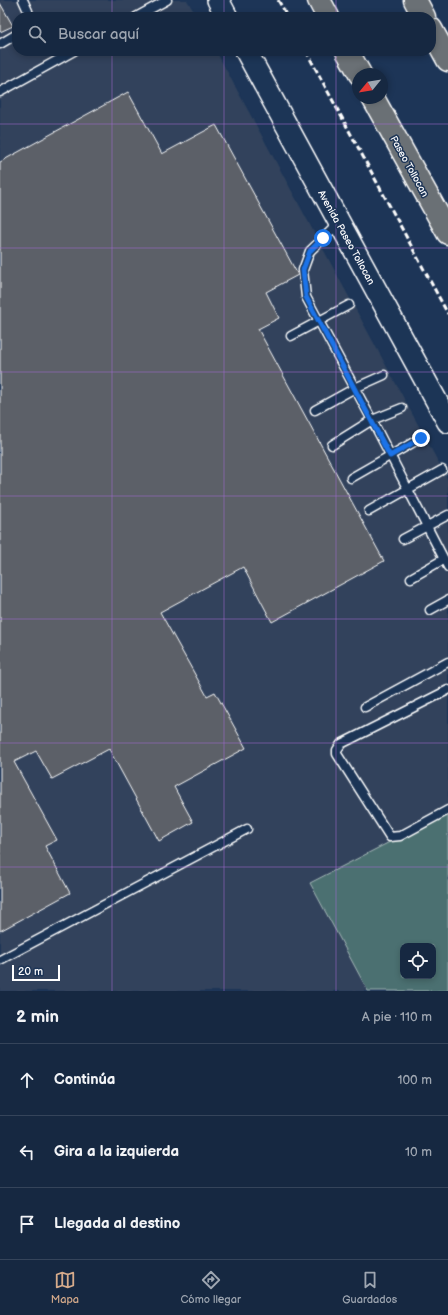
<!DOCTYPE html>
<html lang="es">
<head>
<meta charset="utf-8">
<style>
  :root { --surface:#162841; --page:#23344c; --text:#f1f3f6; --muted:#9ea6b1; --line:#35445a; --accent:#d6ab8b }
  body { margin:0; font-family:"Balsamiq Sans",sans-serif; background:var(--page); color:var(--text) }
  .controls { position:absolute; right:12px; bottom:12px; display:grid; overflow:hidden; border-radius:8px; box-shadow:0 2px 6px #0003 }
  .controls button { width:36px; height:36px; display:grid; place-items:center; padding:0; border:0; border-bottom:1px solid var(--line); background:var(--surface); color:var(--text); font:20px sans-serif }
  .compass { position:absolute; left:352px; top:68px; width:36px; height:36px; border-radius:50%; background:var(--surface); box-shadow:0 2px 6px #0003; rotate:240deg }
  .scale { position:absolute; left:12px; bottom:10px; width:48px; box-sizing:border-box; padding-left:4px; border:2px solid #fff; border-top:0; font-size:11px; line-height:14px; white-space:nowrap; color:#fff; -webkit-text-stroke:3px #1d3557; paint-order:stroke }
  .stop { position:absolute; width:12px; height:12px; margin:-9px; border:3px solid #1a73e8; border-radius:50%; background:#fff }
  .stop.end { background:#1a73e8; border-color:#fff; box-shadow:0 1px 4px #0008 }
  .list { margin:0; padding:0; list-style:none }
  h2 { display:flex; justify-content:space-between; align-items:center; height:52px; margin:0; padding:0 16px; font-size:17px }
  h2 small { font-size:13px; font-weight:400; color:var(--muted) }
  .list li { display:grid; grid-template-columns:26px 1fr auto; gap:12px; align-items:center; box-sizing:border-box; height:72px; padding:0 16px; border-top:1px solid var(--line) }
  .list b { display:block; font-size:15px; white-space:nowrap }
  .list em { font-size:13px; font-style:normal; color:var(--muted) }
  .icon { flex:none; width:22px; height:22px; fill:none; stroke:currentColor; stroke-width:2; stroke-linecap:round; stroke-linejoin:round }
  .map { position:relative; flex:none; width:448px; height:991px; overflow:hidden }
  .search { position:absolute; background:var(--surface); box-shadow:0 2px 6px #0003; left:12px; right:12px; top:12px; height:44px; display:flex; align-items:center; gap:10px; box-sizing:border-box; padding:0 14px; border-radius:16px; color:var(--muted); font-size:15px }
  .sheet { height:268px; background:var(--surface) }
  nav { display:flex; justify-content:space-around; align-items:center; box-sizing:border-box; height:56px; border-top:1px solid var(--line); background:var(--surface); font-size:11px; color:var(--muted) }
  nav a { display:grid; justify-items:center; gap:2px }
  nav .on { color:var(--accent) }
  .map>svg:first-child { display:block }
</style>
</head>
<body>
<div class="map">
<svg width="448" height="991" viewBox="0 0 448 991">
  <rect width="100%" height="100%" fill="#1d3557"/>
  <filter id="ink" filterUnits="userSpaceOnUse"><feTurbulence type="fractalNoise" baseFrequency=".025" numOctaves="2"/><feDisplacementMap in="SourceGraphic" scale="8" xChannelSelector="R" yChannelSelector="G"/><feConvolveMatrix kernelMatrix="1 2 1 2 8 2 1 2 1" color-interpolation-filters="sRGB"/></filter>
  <g filter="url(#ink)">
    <path fill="#30425c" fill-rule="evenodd" d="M0,0H187L197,17H17V51H216L448,480V991H0ZM403,946H433V976H403Z"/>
    <path fill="#4c7071" stroke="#a6b8b8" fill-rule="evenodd" d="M448,812V991H368L310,883ZM403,946H433V976H403Z"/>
    <path fill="#5c6067" stroke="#fff" d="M0,3L13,26L0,32Z
      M128,92L162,154L216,125L298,275L266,292L279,318L258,329L384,561L272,622L243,567L160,612L207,696L215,692L246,748L174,787L193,822L159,841L109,749L52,779L36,751L14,762L57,840L45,846L70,893L0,931V162Z"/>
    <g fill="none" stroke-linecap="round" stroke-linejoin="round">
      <defs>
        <path id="service" d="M23,0L28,11L29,17
          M136,17L167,0
          M0,44L17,34
          M0,92L74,51
          M339,223L310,251L303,270L306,297L372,420L448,567
          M291,336L349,305
          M315,410L355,388L384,375
          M332,445L372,420L402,408
          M351,478L421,438
          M369,511L442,470
          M403,539L448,515
          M411,578L444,559
          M430,610L448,600
          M448,690L341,744L337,750V754L390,837L400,836L448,810
          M365,707L448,662
          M0,960L247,829"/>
        <path id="secondary" d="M218,0L227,17
          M246,51L448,422"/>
        <path id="trunk" d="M319,0L328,17
          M415,0L424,17
          M431,29L448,60
          M347,51L360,74
          M373,98L448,233"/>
      </defs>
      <use href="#service" stroke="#fff" stroke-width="11"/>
      <use href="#secondary" stroke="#fff" stroke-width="24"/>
      <use href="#trunk" stroke="#fff" stroke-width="25"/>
      <use href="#service" stroke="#1d3557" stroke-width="8"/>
      <use href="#secondary" stroke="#1d3557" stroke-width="21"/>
      <use href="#trunk" stroke="#6a7074" stroke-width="22"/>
      <path stroke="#fff" stroke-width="3" stroke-dasharray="6 3" stroke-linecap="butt" d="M278,0L288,17
        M306,51L448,314"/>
    </g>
  </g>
  <g fill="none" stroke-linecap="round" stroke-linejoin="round" filter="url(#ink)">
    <path stroke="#1a73e8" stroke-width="5" d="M323,238L310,251L303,270L306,297L390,456L421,438"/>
  </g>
  <path fill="none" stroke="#a36bd2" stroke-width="1" stroke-opacity="0.55" d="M112,0V17M224,0V17M336,0V17M112,51V991M224,51V991M336,51V991M0,124H448M0,248H448M0,372H448M0,496H448M0,619H448M0,743H448M0,867H448"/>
  <g text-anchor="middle" stroke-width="3" stroke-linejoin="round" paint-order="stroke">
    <g font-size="10" fill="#fff" stroke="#1d3557">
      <text transform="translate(410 166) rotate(61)" y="4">Paseo Tollocan</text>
      <text transform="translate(347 237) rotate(61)" y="4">Avenida Paseo Tollocan</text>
    </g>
  </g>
</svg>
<div class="controls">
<button><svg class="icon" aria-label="locate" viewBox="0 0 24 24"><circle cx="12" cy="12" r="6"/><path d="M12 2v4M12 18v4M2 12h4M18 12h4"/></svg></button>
</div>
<svg class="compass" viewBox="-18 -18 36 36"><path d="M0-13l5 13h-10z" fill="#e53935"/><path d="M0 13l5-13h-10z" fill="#9ea6b1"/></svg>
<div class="scale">20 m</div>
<div class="stop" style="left:323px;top:238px"></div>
<div class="stop end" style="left:421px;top:438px"></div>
<div class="search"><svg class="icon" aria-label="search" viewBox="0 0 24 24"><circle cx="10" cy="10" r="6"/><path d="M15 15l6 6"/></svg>Buscar aquí</div>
</div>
<section class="sheet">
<h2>2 min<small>A pie · 110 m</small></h2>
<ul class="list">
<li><svg class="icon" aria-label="ahead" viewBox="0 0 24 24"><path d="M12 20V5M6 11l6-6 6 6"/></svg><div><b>Continúa</b></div><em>100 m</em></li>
<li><svg class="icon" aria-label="left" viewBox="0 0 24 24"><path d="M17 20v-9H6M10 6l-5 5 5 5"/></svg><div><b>Gira a la izquierda</b></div><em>10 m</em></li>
<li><svg class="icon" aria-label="arrive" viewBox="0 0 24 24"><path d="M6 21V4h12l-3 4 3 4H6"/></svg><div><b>Llegada al destino</b></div></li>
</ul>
</section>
<nav>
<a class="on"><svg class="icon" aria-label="map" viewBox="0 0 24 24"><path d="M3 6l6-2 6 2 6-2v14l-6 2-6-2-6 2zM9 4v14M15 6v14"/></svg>Mapa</a>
<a><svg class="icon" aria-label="directions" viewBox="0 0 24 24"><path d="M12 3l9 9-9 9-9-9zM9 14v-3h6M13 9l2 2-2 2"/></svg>Cómo llegar</a>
<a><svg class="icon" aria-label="saved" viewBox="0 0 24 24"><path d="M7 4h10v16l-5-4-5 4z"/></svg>Guardados</a>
</nav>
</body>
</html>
